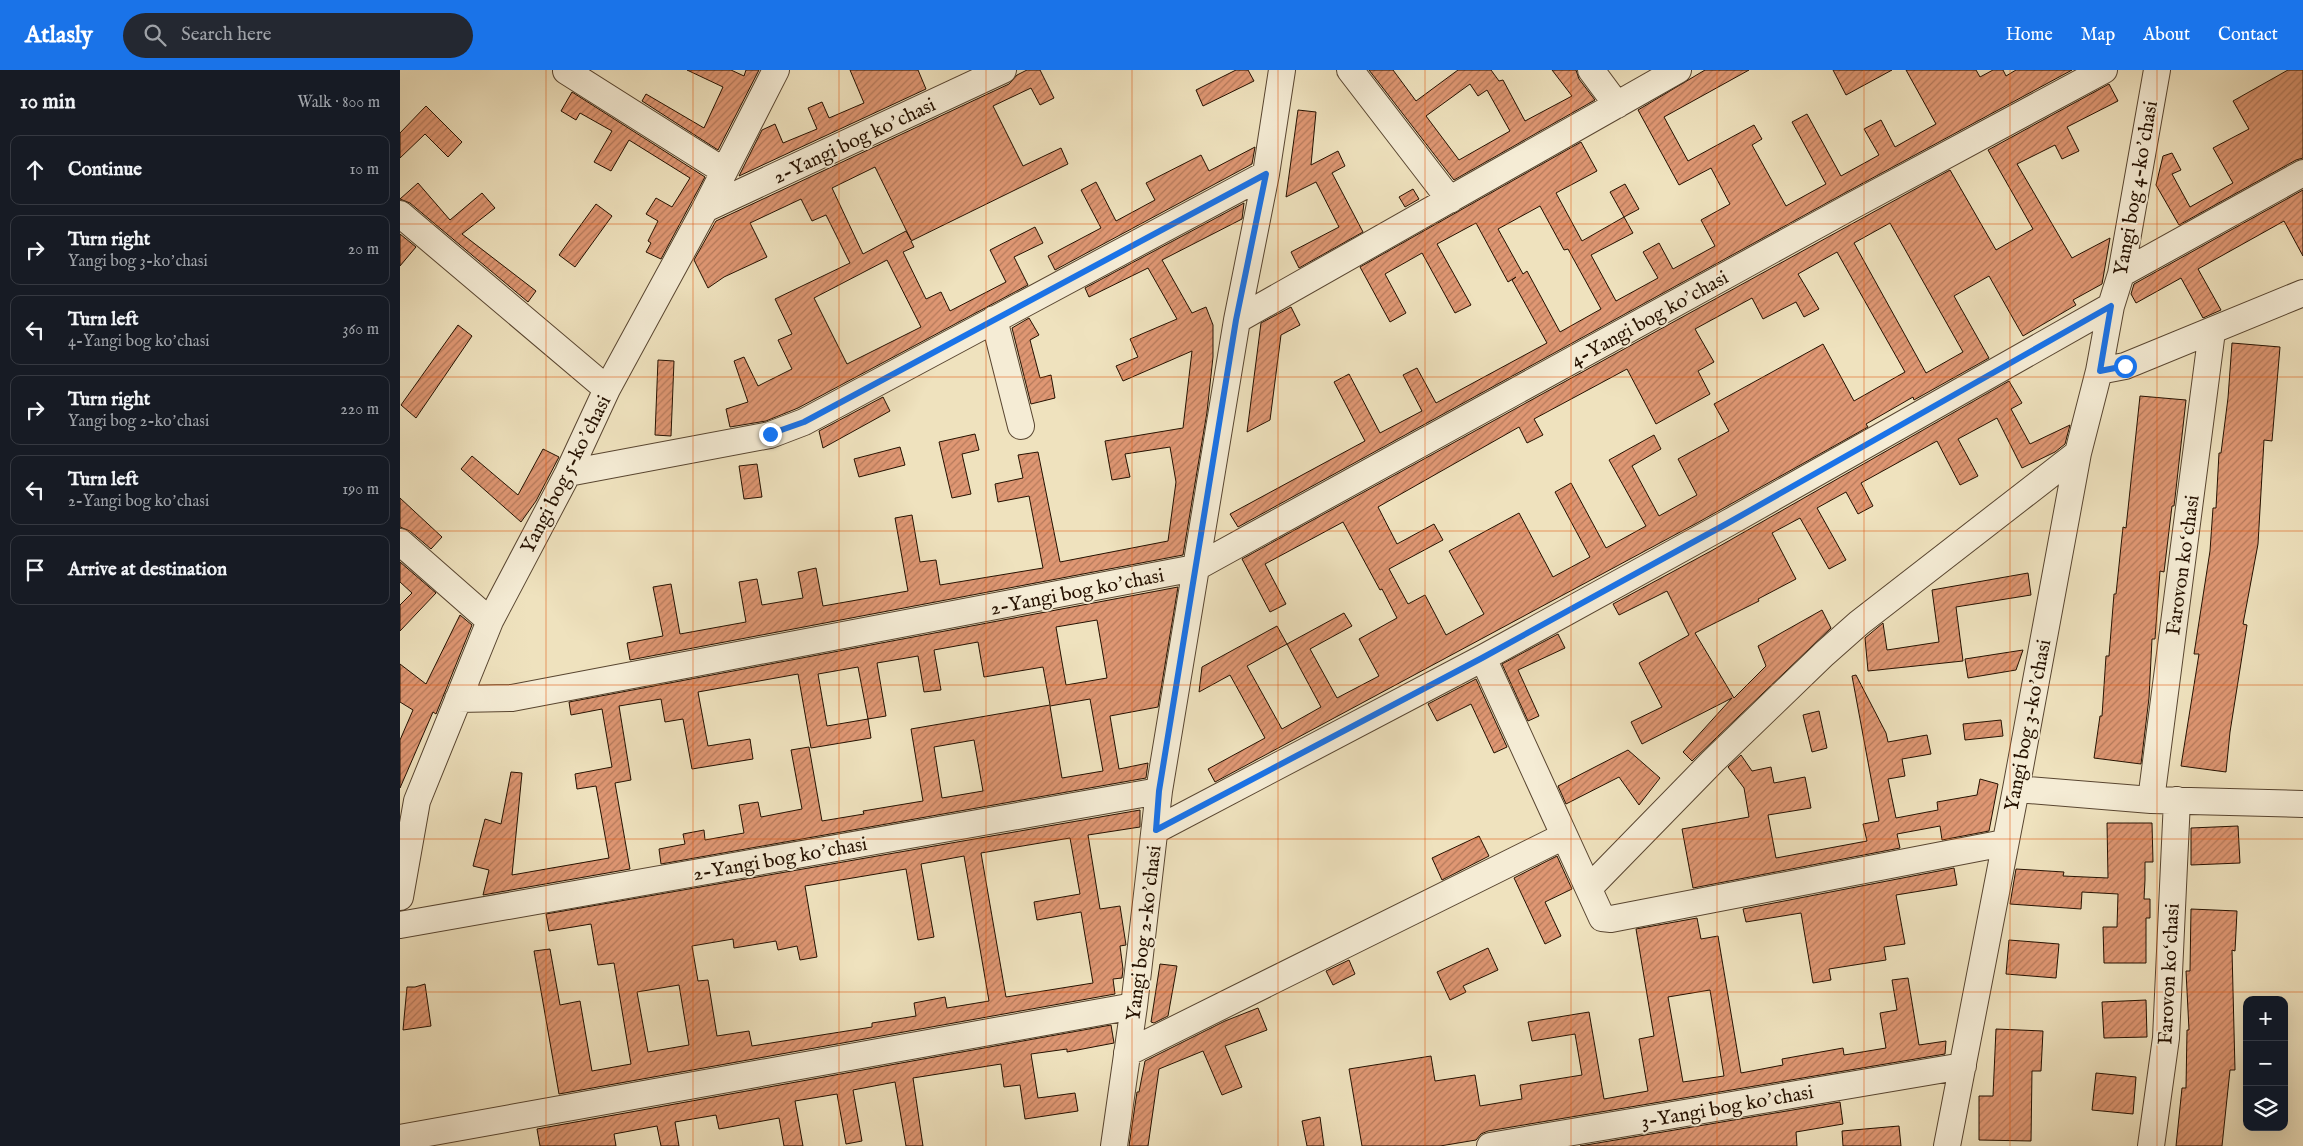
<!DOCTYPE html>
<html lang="en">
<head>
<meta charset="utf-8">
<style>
  :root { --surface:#171b24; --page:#242831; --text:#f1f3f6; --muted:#9ea1a6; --line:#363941; --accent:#1a73e8 }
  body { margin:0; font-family:"IM FELL English",serif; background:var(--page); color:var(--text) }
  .controls { position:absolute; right:15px; bottom:15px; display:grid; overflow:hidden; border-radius:10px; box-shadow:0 5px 20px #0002 }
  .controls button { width:45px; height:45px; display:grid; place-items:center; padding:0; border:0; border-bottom:1px solid var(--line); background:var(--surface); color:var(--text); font:25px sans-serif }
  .stop { position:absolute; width:15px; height:15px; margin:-11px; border:4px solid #1a73e8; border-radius:50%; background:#fff }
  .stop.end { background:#1a73e8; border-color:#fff; box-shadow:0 1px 5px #0008 }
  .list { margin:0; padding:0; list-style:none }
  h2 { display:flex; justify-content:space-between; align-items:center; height:65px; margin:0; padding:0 20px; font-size:21px }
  h2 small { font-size:16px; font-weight:400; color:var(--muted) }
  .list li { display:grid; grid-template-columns:32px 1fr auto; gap:15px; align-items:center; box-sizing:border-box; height:70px; margin:0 10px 10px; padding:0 10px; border:1px solid var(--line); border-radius:10px }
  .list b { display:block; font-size:19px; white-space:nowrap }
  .list p { margin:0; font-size:16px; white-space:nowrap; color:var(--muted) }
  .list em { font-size:16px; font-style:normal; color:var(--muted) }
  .icon { flex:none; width:28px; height:28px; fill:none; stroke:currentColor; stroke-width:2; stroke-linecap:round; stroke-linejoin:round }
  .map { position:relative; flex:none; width:1903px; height:1076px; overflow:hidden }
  header { display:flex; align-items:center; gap:30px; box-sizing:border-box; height:70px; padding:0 25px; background:var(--accent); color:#fff }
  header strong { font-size:24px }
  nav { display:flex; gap:28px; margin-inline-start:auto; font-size:18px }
  .search { width:350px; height:45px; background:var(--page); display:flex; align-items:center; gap:12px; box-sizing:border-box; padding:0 18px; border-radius:28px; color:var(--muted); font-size:19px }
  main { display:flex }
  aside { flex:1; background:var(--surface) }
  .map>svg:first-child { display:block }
</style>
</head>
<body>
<header>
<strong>Atlasly</strong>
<div class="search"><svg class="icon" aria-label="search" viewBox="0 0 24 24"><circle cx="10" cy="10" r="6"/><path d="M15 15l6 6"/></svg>Search here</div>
<nav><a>Home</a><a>Map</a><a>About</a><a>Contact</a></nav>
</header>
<main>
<aside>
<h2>10 min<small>Walk · 800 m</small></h2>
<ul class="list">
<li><svg class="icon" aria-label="ahead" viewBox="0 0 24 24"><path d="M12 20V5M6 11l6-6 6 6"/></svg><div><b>Continue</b></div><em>10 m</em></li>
<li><svg class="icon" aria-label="right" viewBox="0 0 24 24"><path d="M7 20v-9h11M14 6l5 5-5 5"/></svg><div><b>Turn right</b><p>Yangi bog 3-koʼchasi</p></div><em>20 m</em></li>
<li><svg class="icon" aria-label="left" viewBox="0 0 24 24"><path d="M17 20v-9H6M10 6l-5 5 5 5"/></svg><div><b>Turn left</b><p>4-Yangi bog koʼchasi</p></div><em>360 m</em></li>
<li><svg class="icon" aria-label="right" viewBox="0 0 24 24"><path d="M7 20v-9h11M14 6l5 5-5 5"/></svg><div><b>Turn right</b><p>Yangi bog 2-koʼchasi</p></div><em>220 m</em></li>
<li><svg class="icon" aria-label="left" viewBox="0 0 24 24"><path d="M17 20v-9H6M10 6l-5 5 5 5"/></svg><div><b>Turn left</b><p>2-Yangi bog koʼchasi</p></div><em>190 m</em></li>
<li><svg class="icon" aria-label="arrive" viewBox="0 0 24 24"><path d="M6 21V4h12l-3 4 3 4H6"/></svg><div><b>Arrive at destination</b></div></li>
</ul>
</aside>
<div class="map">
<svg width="1903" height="1076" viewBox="0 0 1903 1076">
  <defs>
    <pattern id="building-hatch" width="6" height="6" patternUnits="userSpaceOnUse" patternTransform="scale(1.25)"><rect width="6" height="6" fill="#df9773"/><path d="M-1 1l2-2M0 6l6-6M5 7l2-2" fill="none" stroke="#b57a5c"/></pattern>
  </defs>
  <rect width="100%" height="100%" fill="#efe2be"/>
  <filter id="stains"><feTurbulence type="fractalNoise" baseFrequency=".004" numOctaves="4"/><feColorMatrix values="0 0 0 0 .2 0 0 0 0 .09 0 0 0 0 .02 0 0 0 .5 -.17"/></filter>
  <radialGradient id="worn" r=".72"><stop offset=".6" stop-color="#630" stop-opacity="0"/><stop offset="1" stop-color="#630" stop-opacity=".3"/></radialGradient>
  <path fill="url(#building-hatch)" stroke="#251100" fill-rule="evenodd" d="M287,0H331L344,6L346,0H359L318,80L242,31L246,24L304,58L323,17Z
    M450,0H518L526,19L339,106L362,60L375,54L383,73L417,59L408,38L422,32L429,48L464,33Z
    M627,0H640L654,28L640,35L631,18L593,36L623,96L661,78L668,94L511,171L514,177L503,182L526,229L541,222L550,241L606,212L590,180L635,157L643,173L614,187L628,215L398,338L366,351L330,357L326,339L348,332L334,291L344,287L358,316L392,299L378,270L392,264L375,229L450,193L426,145L412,151L401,129L350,153L367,187L324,207L308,218L294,190L316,151L609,14L617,5ZM475,97L511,170L506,161L463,184L432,118ZM487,190L521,257L447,294L414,228Z
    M836,0H848L854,11L803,36L796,20Z
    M969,0H993L1016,31L1058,0H1091L1099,11L1103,10L1125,51L1172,26L1152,0H1176L1179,9L1195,30L1054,110ZM1070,14L1078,26L1087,20L1110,61L1059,90L1026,46Z
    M1305,0H1349L1264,47L1288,91L1354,55L1362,69L1352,75L1386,136L1426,114L1392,52L1407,44L1441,106L1479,85L1464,59L1481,50L1495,77L1536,54L1506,0H1576L1580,7L1593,0H1603L1606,6L1616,0H1672L1443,124L838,457L830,444L965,371L934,312L949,304L980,363L1022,341L1003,305L1017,298L1036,333L1147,273L1112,210L1116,207L1108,212L1076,153L1037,174L1071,235L1055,243L1022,183L985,204L1006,243L990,252L960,197L1181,72L1197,101L1156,123L1182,171L1224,147L1233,163L1191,185L1216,231L1258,208L1243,182L1259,173L1273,199L1315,176L1301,150L1330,134L1311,98L1279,115L1238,40ZM1140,136L1164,180L1168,179L1201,239L1160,262L1127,201L1123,204L1098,159Z
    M1433,0H1492L1446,25Z
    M1888,0H1903V88L1896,90L1779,155L1756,115L1763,86L1772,83L1781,100L1772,104L1790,137L1833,113L1813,78L1849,59L1833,31Z
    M1709,14L1718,31L1667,57L1679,81L1662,89L1655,75L1617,94L1672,188L1710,168L1702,214L1673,230L1676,235L1623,266L1589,206L1554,226L1589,288L1514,330L1513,327L1466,354L1468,357L1297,453L815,712L808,699L865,668L830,605L799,622L802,597L877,556L887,574L944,543L952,556L910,579L937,628L979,606L959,569L997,548L982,519L980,520L943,452L865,494L886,534L870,542L842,489L1550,100L1596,180L1633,159L1588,80ZM1490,153L1563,282L1526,303L1454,173ZM1437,182L1505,302L1454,331L1423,274L1314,334L1329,361L1278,389L1297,425L1259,446L1232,396L1261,379L1254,365L1209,390L1246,456L1206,478L1171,413L1155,422L1190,487L1153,507L1119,443L1049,481L1084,544L1046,565L1025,525L1008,534L989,499L1043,470L1034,454L997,474L978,437L1119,357L1127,373L1143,365L1134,349L1227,299L1256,354L1310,324L1298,301L1314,292L1295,259L1352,228L1363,249L1396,232L1404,247L1419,239L1398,204ZM887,574L921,637L882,659L847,596Z
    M172,22L305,107L261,189L246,182L251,173L248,171L258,151L246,144L256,128L272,137L290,108L229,70L211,101L194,92L212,61L180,43L176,50L161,41Z
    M26,36L62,72L48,87L25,64L0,88V63Z
    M898,40L916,42L911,95L938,81L945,96L932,103L963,162L899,198L891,182L939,157L916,112L886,127Z
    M855,77L852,94L655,200L648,186L701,158L681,120L696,112L716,151L755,130L746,113L801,85L809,101Z
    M18,113L50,150L82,123L95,138L62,164L136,221L128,232L10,133L0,129Z
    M1225,114L1239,139L1224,147L1210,122Z
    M1013,119L1019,129L1005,137L999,127Z
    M1903,120V186L1884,151L1798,199L1821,240L1803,248L1781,208L1736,233L1731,224L1734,214Z
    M844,133L842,149L762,190L792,243L806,237L813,255V287L807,342L783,485L230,590L227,573L263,566L253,517L271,514L280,564L346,552L339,512L357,509L362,535L403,528L398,502L416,498L423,536L508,521L495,448L512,445L520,492L536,490L540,515L643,498L629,426L598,432L595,414L623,408L618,385L638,382L660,492L768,471L776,412L770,377L725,384L730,407L712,410L705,371L783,358L792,281L723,311L716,296L738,287L730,269L777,249L748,198L689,227L685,218Z
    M196,134L212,146L175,197L159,185Z
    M0,164L16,177L0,196Z
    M891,237L900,255L881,265L870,350L847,362L861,253Z
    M629,248L639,265L630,270L640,308L651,305L655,328L631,334L612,258Z
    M58,255L72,266L16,348L1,335Z
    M1832,273L1880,277L1872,371L1864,370L1858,474L1843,554L1847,555L1830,662L1826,702L1781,696L1799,584H1794L1810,481L1813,438H1816L1819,383H1821L1828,328Z
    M258,290L274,291L271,366L255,365Z
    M1609,311L1622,333L1611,339L1630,374L1670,355L1665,374L1655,382L1622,398L1597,348L1558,369L1578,406L1560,415L1537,371L1461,413L1473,436L1458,444L1446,422L1417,438L1446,490L1429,499L1400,448L1372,463L1396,509L1358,529L1359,531L1295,563L1334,628L1366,596L1358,576L1422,540L1431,558L1292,691L1283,682L1332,628L1242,674L1231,652L1262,637L1239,593L1289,565L1267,521L1219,545L1213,534L1311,481Z
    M1740,326L1786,330L1775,428L1774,436H1772L1764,502L1760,501L1755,569H1752L1749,628L1741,694L1694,688L1700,646H1702L1706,586H1709L1714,524H1716L1723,457L1726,458Z
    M483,327L490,341L423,378L419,361Z
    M575,364L579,380L562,384L571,424L552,428L539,372Z
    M500,377L505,395L459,407L454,389Z
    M143,379L159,387L136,431L121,452L61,399L72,386L118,425Z
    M357,394L362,427L344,429L339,396Z
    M0,428L42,467L31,479L10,461L0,457Z
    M0,492L36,523L0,561V535L12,523L0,512Z
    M1628,503L1631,525L1556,537L1563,591L1468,601L1465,568L1483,553L1487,580L1539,572L1532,520Z
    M778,517L758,637L710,646L719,699L748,693L746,708L261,794L259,779L285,774L283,764L304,760L305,770L344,763L339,735L358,732L361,747L402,739L391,680L409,677L422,751L464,744L463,741L523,731L511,659L650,635L643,597L584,607L578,572L534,580L541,620L524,622L518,586L477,593L486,646L468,649L471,668L411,678L398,604L298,622L308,676L350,669L353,689L292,699L283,649L265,652L261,629L219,636L231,710L215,713L230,799L83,825L89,800L73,796L85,749L101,754L111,702L122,703L112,805L209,788L196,716L177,719L175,704L212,697L202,639L171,645L169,632ZM697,550L707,608L666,615L656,557ZM458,597L468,649L427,656L418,604ZM690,629L703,701L662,708L650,636ZM574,670L583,721L542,728L534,677Z
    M60,545L72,555L36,644L33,642L0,718V670L13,640L0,632V594L26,614Z
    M1158,564L1165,578L1118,600L1139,646L1128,651L1102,594Z
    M1623,580L1616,600L1568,608L1565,589Z
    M1456,605L1486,663L1488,672L1527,665L1531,684L1502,689L1505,706L1488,709L1496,748L1538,740L1537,732L1577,725L1580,709L1598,714L1589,761L1542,770L1540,756L1497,764L1500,778L1293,818L1282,759L1349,747L1344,718L1328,697L1341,685L1352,701L1371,697L1374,713L1405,707L1411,738L1368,745L1376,788L1467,771L1463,754L1479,751L1452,606Z
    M1076,609L1107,677L1094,683L1071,634L1037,651L1028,634Z
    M1419,641L1427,678L1412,682L1403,645Z
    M1601,650L1603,666L1565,670L1563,654Z
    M1228,680L1260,708L1239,735L1219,707L1166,734L1158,716Z
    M740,740V757L688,765L700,839L720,836L726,875L720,876L723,899L722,908L713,909L715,924L159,1024L134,881L150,879L160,935L180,931L192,1001L231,994L214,893L198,895L191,854L149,861L146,844ZM670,768L680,824L634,832L637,850L681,842L693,913L606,927L581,783ZM564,786L589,931L547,938L545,927L514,933L516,946L472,953V957L352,976L349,961L317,966L308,910L298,911L292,876L333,869L334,878L376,871L378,880L397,876L400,890L417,887L405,816L506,799L518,870L534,867L521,794ZM279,915L289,975L248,982L237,922Z
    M1707,753H1752L1753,792H1745V810L1744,829H1750V848H1746V893H1704L1703,857H1717L1718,824L1682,822L1681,839L1610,834L1616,799L1664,802L1663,806L1708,808Z
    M1838,756L1840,793L1791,795V758Z
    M1079,766L1089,786L1042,810L1032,788Z
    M1157,786L1172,819L1145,832L1161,866L1145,874L1114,808Z
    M1554,798L1557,815L1496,825L1505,874L1484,877L1486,890L1429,899L1431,910L1413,913L1401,843L1346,852L1343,839Z
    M1791,839L1837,841L1835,881L1832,880L1835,1000H1830L1822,1076H1776L1782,1018H1786L1787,960H1789L1786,901H1790Z
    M1297,848L1301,869L1318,866L1341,1003L1383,995L1382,989L1443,978L1444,985L1486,978L1480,943L1497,940L1492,910L1508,908L1519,975L1546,971L1545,984L1088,1061L1081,1064L1076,1070L1040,1076H962L949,999L1031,986L1035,1011L1075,1005L1080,1036L1122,1029L1120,1015L1182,1005L1175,964L1132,971L1128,952L1189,942L1204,1029L1248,1021L1239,969L1254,966L1236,859ZM1310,920L1324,1006L1283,1012L1268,927Z
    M1609,870L1659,874L1656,908L1606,904Z
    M1088,878L1098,900L1063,916L1066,922L1050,930L1037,902Z
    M949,890L955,904L933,915L926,901Z
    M760,894L777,896L768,946L754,953L751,952Z
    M25,914L31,956L3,960L7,917H15Z
    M1746,930L1747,967L1704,968L1702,932Z
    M858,938L867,960L825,976L842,1017L822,1025L803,981L759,999L748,1076H729L737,1022H739L745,991L825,951Z
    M711,955L714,973L667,982V979L631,984L638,1028L675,1023L678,1041L625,1049L620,1015L604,1017L601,994L513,1008L523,1076H506L495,1012L453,1020L462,1071L446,1074L437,1024L395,1031L403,1076H384L379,1048L319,1059L316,1045L275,1052L279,1076H261L257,1056L214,1064L216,1076H140L137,1059Z
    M1596,959L1643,961L1641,1001H1632L1631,1071L1579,1070V1026H1593Z
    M1696,1003L1736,1007L1733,1044L1692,1040Z
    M1440,1032L1443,1054L1396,1062L1397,1076H1180Z
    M920,1047L924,1076H907L902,1051Z
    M1499,1056L1501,1076H1443L1442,1061Z"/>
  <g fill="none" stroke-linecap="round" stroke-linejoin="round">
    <defs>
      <path id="minor" d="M950,0L1050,130
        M1191,0L1217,35
        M166,1L324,101
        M305,139L603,0
        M0,144L207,319
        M1721,204L1903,103
        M594,249L621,356
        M837,250L1278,0
        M1699,301L1725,296L1903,223
        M168,403L370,365L404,352L866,104
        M0,472L90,551
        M1083,588L1202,848L1211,849L1604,773
        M58,629L112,628L795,498L1450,137L1704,0
        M1616,719L1751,730L1903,734
        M1751,730L1812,261
        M756,760L1083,588L1328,453L1711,236
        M1189,818L1313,691L1424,584L1459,553L1678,383
        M0,827L17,731L90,551L168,403L207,319L305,139L376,0
        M0,855L759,721
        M727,983L1164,766
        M0,1068L734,936
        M714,1076L734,936L759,721L837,250L866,104L882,0
        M1090,1076L1563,996
        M1547,1076L1616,719L1678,383L1699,301L1711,236L1721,204L1757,0
        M1751,1076L1766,968L1777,730"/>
    </defs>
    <use href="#minor" stroke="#584530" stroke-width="28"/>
    <use href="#minor" stroke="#f5ecd5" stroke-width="26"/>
  </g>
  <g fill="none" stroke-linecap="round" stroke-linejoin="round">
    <path stroke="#1a73e8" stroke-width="6" d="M370,364L404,352L866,104L836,250L759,721L756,760L1082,588L1328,453L1711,236L1700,301L1725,296"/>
  </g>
  <path fill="none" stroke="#de550b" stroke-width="1" stroke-opacity="0.55" d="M146,0V1076M293,0V1076M439,0V1076M586,0V1076M732,0V1076M878,0V1076M1025,0V1076M1171,0V1076M1317,0V1076M1464,0V1076M1610,0V1076M1757,0V1076M0,154H1903M0,307H1903M0,461H1903M0,615H1903M0,769H1903M0,922H1903"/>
  <g text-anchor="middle" stroke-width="4" stroke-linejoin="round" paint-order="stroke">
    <g font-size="20" fill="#251100" stroke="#f5ecd5">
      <text transform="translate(454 70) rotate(-25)" y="7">2-Yangi bog koʼchasi</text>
      <text transform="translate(1735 118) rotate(-80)" y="7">Yangi bog 4-koʼchasi</text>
      <text transform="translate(1249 248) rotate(-29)" y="7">4-Yangi bog koʼchasi</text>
      <text transform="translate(165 404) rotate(-63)" y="7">Yangi bog 5-koʼchasi</text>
      <text transform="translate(1782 495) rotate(-82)" y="7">Farovon koʻchasi</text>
      <text transform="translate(677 521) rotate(-11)" y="7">2-Yangi bog koʼchasi</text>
      <text transform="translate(1627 655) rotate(-79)" y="7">Yangi bog 3-koʼchasi</text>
      <text transform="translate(380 788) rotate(-10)" y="7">2-Yangi bog koʼchasi</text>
      <text transform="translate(743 863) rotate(-83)" y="7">Yangi bog 2-koʼchasi</text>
      <text transform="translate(1768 904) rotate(-87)" y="7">Farovon koʻchasi</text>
      <text transform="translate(1327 1036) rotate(-10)" y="7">3-Yangi bog koʼchasi</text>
    </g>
  </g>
  <rect width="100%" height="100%" filter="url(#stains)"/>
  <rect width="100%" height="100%" fill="url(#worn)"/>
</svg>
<div class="controls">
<button>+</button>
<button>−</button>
<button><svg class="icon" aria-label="layers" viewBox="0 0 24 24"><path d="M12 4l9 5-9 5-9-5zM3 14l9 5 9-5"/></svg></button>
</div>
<div class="stop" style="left:1725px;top:296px"></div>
<div class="stop end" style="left:370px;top:364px"></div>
</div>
</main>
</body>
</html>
